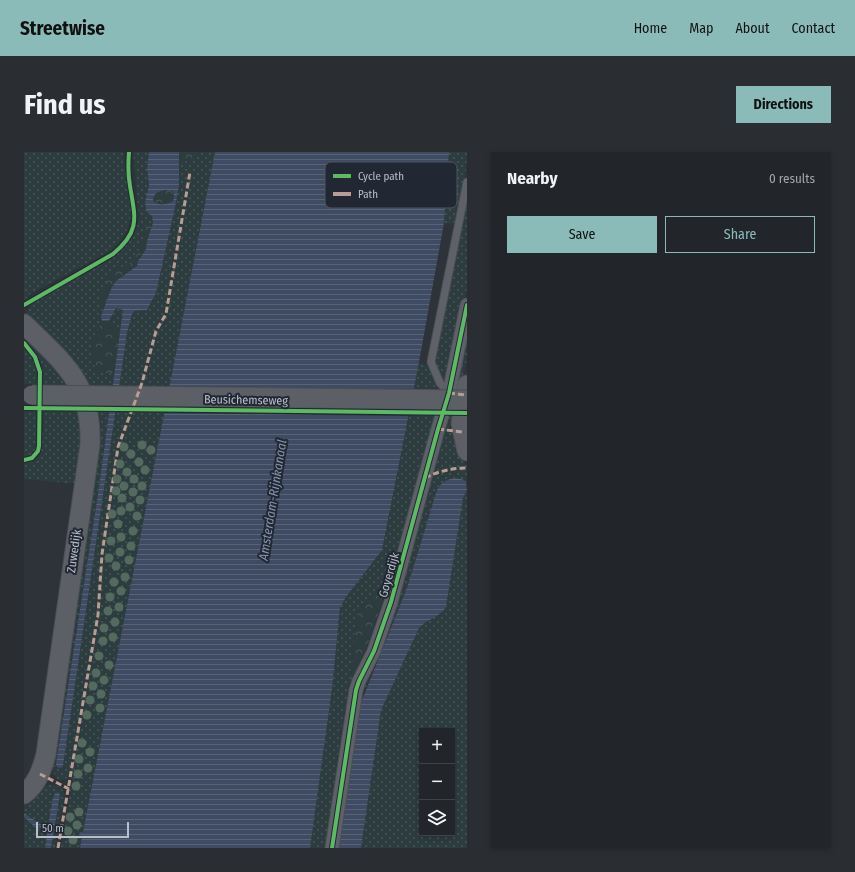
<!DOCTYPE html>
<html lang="en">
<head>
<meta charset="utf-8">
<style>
  :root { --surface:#22262b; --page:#2a2e33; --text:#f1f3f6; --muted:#a2a5a9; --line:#3f4347; --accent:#8bbbb9 }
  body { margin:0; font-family:"Fira Sans Condensed",sans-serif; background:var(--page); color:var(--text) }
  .controls { position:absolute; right:12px; bottom:12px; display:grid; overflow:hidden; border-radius:0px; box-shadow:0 2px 6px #0003 }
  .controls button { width:36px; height:36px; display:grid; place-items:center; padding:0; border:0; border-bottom:1px solid var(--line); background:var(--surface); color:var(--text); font:20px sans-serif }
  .scale { position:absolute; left:12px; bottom:10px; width:93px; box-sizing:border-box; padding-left:4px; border:2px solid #b9bfc9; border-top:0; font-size:11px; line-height:14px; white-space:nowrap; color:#b9bfc9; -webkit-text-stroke:3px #212834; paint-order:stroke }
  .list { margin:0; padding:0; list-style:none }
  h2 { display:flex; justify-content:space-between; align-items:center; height:52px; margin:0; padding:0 16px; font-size:17px }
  h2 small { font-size:13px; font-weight:400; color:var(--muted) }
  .actions { display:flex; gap:8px; padding:12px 16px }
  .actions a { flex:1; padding:9px 0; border:1px solid var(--accent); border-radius:0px; text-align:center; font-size:14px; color:var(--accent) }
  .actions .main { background:var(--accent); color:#111 }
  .icon { flex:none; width:22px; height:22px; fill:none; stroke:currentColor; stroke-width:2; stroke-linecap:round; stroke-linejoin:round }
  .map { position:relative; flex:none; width:443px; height:696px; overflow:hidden; border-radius:0px }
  header { display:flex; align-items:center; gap:24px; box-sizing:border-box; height:56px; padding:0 20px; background:var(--accent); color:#111 }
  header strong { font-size:19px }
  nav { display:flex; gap:22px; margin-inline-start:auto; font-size:14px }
  .intro { display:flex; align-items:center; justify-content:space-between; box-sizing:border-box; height:96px; padding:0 24px }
  h1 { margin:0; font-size:28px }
  .button { padding:10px 18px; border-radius:0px; background:var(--accent); color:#111; font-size:14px; font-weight:700 }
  main { display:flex; gap:24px; padding:0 24px }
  aside { flex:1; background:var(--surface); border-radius:0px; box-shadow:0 2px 6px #0003 }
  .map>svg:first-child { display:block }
</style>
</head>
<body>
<header>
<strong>Streetwise</strong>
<nav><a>Home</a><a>Map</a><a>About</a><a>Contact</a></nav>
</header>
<div class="intro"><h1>Find us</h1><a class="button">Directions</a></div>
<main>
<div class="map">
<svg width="443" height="696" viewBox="0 0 443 696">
  <defs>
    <pattern id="grass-dots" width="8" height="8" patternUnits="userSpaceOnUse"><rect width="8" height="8" fill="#2c3c3f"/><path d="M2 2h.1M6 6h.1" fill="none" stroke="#485659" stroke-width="1.8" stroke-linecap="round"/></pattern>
    <pattern id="forest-crowns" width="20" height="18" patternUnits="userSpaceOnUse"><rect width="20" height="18" fill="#2c3c3f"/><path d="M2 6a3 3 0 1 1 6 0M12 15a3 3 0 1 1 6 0" fill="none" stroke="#485659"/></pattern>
    <pattern id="water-rules" width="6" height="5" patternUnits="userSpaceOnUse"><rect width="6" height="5" fill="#3e4b62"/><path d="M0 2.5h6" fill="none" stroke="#586377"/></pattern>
  </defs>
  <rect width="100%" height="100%" fill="#2e3239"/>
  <path fill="url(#grass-dots)" fill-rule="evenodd" d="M0,0H99C101,25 114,56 102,80C99,88 92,93 86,99L6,142V144L0,148Z
    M109,0H125L123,16L125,33L121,51C124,57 130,64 129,71C128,76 125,84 123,89C116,104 72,154 78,169L67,192L71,216L74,221H90L74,342L32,612L33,615L39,614L103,181L108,162L114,158L121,159L129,149L132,141L152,51L155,33V6L164,10L174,5L176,0H191L59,681L56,680L55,682L58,683L56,696H37L48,628L43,626C32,633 29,620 26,612L71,275L4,169L2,161L8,151L89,106C102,95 114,82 115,65Z
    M425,0H443C443,23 437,47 431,70L427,72L420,71Z
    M443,43V137L422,236L412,214V209Z
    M92,156L99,158L97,176L92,177L86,168Z
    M443,168V205L437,240H426Z
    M0,180L37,217L59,265L55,332L0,327V311C8,311 14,308 17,300C19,275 23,236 17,212C13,198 0,193 0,180Z
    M0,193C10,205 14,216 14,232H0Z
    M395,210L404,213L407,217L413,229L418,244L406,299L368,421L335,458L333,462L325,533L317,581L302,696H286L308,537L316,456L322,445L358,398Z
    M0,259H13C13,272 19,305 0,306Z
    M421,265H427L425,276H430L436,301L443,314V330L442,329L413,338L383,436L329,567Z
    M443,338V696H337L357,558L395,476L400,470L414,463L422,455L439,346ZM398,579H428V681H398Z
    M23,633C30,632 38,634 41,642L31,696H27L36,643L34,640L31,641L29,647L21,696H0V649Z"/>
  <path fill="url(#forest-crowns)" d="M155,0H176L171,8L164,10L155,6Z
    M141,38L149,39L150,45L149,49L142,52L131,51L129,48C130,41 135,39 141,38Z
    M124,71H129L123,89L122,97L116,104L113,114L107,119L100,123L88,135L79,159L74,150C78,140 83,125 91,118C97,113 105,115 110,108C114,101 117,92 120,85C121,80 120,75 124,71Z
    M86,168L92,177L97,176L90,221H75L71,216L67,192L78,169H85Z
    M368,421L344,492L325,533L333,462L335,458Z"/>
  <path fill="url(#water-rules)" fill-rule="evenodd" d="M125,0H155V33L152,51L132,141L123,158L111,159L108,162L103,181L39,614L36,616L33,615L32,612L74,342L99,158L92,156L85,169H78L77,164L88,135L92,129L113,114L114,109L122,97L123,89L129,71L128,64L123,60L121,51L125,33L123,16ZM141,38L149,39L150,45L149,49C142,53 138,53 131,51L129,48C130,41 135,39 141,38Z
    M191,0H425L420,71L395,210L358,398L322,445L316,456L308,537L286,696H56L58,684L55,683L56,680H59Z
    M431,326L437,327L442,329L443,338L439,346L422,455C416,465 403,467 395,476L357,558L337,696H314L334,558L383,436L413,338C418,330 422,328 431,326Z
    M34,640L36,643L27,696H21L28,649L31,641Z
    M0,661L16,672L19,674L18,676L13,677L0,665Z"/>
  <path fill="#2e3239" d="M86,233L98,234L94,260H83Z
    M143,235L391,239L386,264L138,261Z"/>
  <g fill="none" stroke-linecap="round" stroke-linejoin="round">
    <defs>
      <path id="lane" d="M425,241L416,231L407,210L443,30"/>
      <path id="street" d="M308,696L332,538L335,529L350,499L367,450L414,277L425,241L443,153"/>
      <path id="secondary" d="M0,172C41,212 68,232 66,293L22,602C18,618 13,632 0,642
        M443,233L437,271L443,299"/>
    </defs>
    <use href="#lane" stroke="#4c4e54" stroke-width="9"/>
    <use href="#street" stroke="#4c4e54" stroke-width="15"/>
    <use href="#secondary" stroke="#4c4e54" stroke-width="21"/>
    <use href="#lane" stroke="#5e6168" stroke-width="7"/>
    <use href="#street" stroke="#5e6168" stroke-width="13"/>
    <use href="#secondary" stroke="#5c5f66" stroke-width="19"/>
    <defs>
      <path id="secondary-bridge" d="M8,243L443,248"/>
    </defs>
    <use href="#secondary-bridge" stroke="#4c4e54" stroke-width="21" stroke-linecap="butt"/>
    <use href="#secondary-bridge" stroke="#5c5f66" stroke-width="19"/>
    <path stroke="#b99d93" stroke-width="3" stroke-dasharray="6 3" stroke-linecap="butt" d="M425,241L441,243
      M414,277L438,280
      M401,326C414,319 429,316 443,316
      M16,622L45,637
      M34,696L74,463L78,402L94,295L118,231L132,179L142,162L166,20"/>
    <defs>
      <path id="cycleway" d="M0,153L89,102C117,79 111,65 106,34C104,23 104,12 105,0
        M0,191L11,205L16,220L15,294L14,299L8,306L0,308
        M0,256L443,261
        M308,696L332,538L335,529L350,499L367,450L414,277L425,241L443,153"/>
    </defs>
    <use href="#cycleway" stroke="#212834" stroke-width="6"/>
    <use href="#cycleway" stroke="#5cba63" stroke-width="4"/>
  </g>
  <g fill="#546a5e">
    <circle cx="118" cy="293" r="4.5"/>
    <circle cx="100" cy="295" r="4.5"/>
    <circle cx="127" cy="298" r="4.5"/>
    <circle cx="107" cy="302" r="4.5"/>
    <circle cx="115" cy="310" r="4.5"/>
    <circle cx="96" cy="312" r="4.5"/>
    <circle cx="121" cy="318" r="4.5"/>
    <circle cx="103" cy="320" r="4.5"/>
    <circle cx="93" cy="327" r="4.5"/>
    <circle cx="110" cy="327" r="4.5"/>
    <circle cx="100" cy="334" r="4.5"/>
    <circle cx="118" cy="334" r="4.5"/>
    <circle cx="92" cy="339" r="4.5"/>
    <circle cx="109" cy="340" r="4.5"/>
    <circle cx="98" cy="346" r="4.5"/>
    <circle cx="116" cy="348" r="4.5"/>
    <circle cx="106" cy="355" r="4.5"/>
    <circle cx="97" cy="359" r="4.5"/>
    <circle cx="88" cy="362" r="4.5"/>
    <circle cx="113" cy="364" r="4.5"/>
    <circle cx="94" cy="372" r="4.5"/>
    <circle cx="109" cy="379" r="4.5"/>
    <circle cx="97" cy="385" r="4.5"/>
    <circle cx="87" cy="389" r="4.5"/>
    <circle cx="107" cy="394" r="4.5"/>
    <circle cx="96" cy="400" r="4.5"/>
    <circle cx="85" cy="406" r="4.5"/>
    <circle cx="105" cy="408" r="4.5"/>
    <circle cx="92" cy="414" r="4.5"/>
    <circle cx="101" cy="425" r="4.5"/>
    <circle cx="90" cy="430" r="4.5"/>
    <circle cx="97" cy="439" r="4.5"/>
    <circle cx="86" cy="445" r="4.5"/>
    <circle cx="95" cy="455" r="4.5"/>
    <circle cx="84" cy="459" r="4.5"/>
    <circle cx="91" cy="470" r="4.5"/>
    <circle cx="80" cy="476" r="4.5"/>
    <circle cx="89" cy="485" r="4.5"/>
    <circle cx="79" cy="489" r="4.5"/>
    <circle cx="75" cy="504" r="4.5"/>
    <circle cx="85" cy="513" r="4.5"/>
    <circle cx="72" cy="521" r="4.5"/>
    <circle cx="80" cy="528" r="4.5"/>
    <circle cx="69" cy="534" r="4.5"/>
    <circle cx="77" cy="542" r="4.5"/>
    <circle cx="66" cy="548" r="4.5"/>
    <circle cx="76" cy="556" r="4.5"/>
    <circle cx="63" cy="563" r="4.5"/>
    <circle cx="58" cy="591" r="4.5"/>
    <circle cx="66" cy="600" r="4.5"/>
    <circle cx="55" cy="607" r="4.5"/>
    <circle cx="64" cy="616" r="4.5"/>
    <circle cx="54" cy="622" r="4.5"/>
    <circle cx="52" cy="634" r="4.5"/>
    <circle cx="55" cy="660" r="4.5"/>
    <circle cx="46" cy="665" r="4.5"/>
    <circle cx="53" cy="673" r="4.5"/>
    <circle cx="44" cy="679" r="4.5"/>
    <circle cx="49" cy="688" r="4.5"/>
  </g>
  <g text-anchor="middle" stroke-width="4" stroke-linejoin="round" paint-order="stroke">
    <g font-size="12" fill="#b9bfc9" stroke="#212834">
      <text transform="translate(222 248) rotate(1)" y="4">Beusichemseweg</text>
      <text transform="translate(50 399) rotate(-82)" y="4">Zuwedijk</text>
      <text transform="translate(365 423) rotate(-74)" y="4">Goyerdijk</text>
    </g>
    <g font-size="13" font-style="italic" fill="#8494ad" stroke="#212834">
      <text transform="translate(248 348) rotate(-81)" y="5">Amsterdam-Rijnkanaal</text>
    </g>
  </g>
  <rect x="301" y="10" width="132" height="46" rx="6" fill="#212834" stroke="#4f5561" stroke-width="1"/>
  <rect x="309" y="22" width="18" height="4" fill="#5cba63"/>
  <rect x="309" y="40" width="18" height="4" fill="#b99d93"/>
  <g font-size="11" fill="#b9bfc9">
    <text x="334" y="28">Cycle path</text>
    <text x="334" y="46">Path</text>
  </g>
</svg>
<div class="controls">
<button>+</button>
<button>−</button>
<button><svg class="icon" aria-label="layers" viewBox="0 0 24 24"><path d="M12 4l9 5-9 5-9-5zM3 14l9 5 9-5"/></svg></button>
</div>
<div class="scale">50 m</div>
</div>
<aside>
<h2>Nearby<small>0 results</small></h2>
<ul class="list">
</ul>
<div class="actions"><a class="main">Save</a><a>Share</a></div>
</aside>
</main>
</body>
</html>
